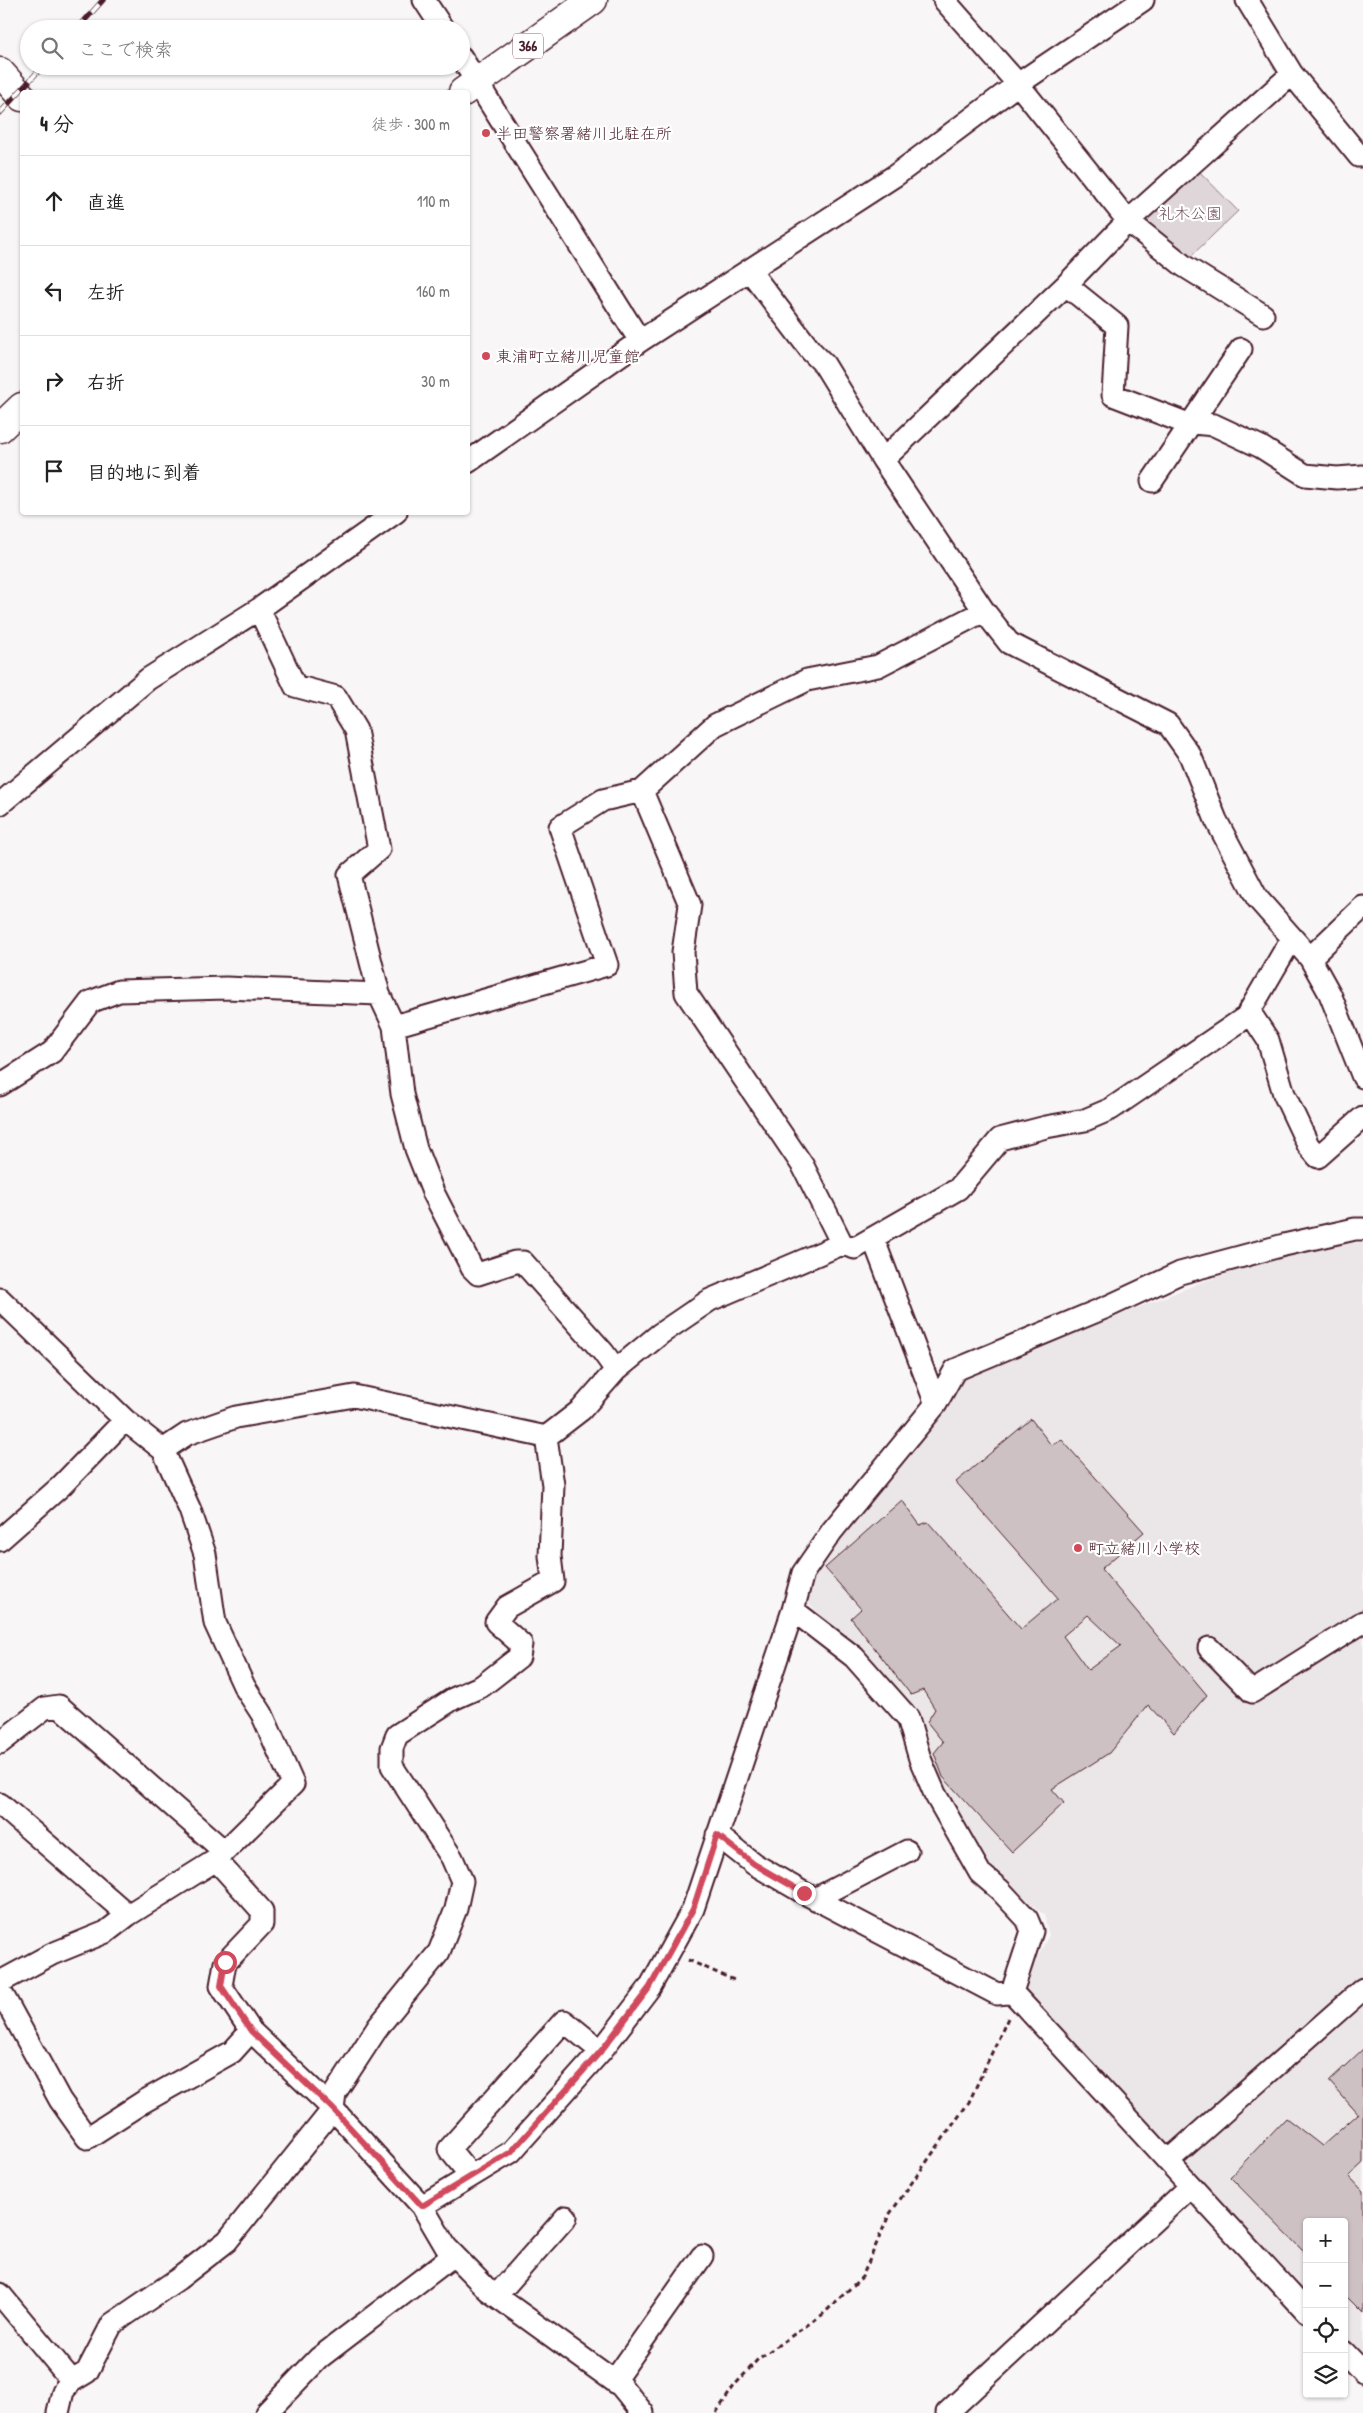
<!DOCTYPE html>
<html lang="ja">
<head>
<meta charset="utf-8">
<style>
  :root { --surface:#fff; --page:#f6f6f6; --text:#222; --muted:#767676; --line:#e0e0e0 }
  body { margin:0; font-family:"Patrick Hand","Klee One",sans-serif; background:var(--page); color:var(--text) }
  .controls { position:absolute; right:15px; bottom:15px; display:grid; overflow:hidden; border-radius:5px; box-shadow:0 1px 4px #0004 }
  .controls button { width:45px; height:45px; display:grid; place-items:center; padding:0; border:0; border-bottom:1px solid var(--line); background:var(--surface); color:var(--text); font:25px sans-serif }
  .stop { position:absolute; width:15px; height:15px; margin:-11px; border:4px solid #d1495b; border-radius:50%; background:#fff }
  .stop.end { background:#d1495b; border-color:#fff; box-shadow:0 1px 5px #0008 }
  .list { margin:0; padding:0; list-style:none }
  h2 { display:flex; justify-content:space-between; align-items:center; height:65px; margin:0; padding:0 20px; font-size:21px }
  h2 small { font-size:16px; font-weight:400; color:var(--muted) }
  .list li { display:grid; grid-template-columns:32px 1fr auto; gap:15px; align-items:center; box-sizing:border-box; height:90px; padding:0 20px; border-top:1px solid var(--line) }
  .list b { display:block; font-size:19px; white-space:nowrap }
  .list em { font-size:16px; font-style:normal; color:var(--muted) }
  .icon { flex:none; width:28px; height:28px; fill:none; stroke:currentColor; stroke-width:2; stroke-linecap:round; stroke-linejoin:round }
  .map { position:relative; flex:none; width:1363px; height:2413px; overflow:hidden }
  .search { position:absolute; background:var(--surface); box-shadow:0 1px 4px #0004; left:20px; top:20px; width:450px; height:55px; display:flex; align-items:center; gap:12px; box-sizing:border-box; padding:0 18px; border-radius:28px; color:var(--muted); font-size:19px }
  .panel { position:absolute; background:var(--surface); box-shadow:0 1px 4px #0004; left:20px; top:90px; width:450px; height:425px; border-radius:5px }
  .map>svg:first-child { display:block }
</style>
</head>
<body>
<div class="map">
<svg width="1363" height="2413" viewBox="0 0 1363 2413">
  <rect width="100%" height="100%" fill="#f8f6f7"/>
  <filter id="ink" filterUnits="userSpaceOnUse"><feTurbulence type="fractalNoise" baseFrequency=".02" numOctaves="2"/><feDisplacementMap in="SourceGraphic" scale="10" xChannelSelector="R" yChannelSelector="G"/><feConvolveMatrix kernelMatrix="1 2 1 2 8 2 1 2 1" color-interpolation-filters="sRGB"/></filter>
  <g filter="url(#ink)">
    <path fill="#ebe6e8" d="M1351,1243H1363V2355L1344,2335V2222H1307V2296L1195,2177L1028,1992L1026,1980L1049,1935L1044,1915L1009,1884L985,1869L942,1790L921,1722L895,1687L807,1602V1583L813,1573L924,1429L948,1406L963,1378L1202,1282L1290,1253Z"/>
    <path fill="#ded6d9" stroke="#947a82" d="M1194,166L1238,211L1186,261L1142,215Z"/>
    <path fill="#cdc1c4" stroke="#4a1f2b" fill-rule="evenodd" d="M1031,1419L1051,1445L1062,1440L1144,1532L1101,1569L1207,1695L1174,1733L1148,1705L1109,1753L1052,1789L1064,1803L1012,1852L943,1777L934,1753L943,1742L927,1722L935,1709L923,1690L911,1695L851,1618L861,1609L825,1568L902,1500L920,1525L928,1522L1021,1629L1058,1598L956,1482ZM1088,1615L1121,1646L1088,1670L1063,1636Z
      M1363,2049V2163L1349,2176L1363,2191V2313L1344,2294V2222H1307V2255L1230,2177L1286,2118L1322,2146L1358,2114L1329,2081Z"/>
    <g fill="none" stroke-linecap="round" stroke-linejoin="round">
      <defs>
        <path id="minor" d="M424,0L443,29
          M944,0L1018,84L1128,221L1184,266L1263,315
          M1247,0L1292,74L1359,156L1363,155
          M461,57L640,341
          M750,271L811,351L824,364L883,460L984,611L1009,643L1168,724L1190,755L1216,820L1257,898L1310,958L1330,994L1363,1077
          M1066,285L1117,326L1113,395L1183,422L1214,425L1261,447L1305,475L1337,478L1363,476
          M883,460L1066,285L1128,221L1292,74
          M468,462L640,341L896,175L1018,84L1143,0
          M1152,481L1241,349
          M259,609L295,686L336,697L356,730L379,849L349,875L379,994L394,1026L402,1094L416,1149L433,1192L472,1268L478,1274L515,1262H523L603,1352L616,1370
          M0,804L148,679L259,609L396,512
          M1310,958L1363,907
          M1249,1011L1268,1040L1284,1094L1308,1145L1318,1157L1363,1117
          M394,1026L607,965L560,827L603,800L642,791
          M0,1085L52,1052L90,1002L119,991L226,988L379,994
          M873,1238L936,1404
          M842,1244L803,1166L686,993L683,952L690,905L642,791L715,725L807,680L878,666L984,611
          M0,1299L125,1420L163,1450L190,1510L205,1554L215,1623L244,1686L262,1714L293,1784L216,1860L128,1915L106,1932L52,1954L0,1982
          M546,1437L581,1410L616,1370L660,1334L710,1300L842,1244L855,1248L958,1189L1000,1139L1046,1127L1085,1120L1111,1109L1246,1017L1292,938
          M163,1450L187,1434L236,1417L354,1396L546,1437
          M0,1540L61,1486L125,1420
          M793,1610L854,1657L908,1718L920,1759L935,1794L980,1873L1000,1890L1027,1919L1032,1931L1012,1992L1307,2312
          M1209,1648L1252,1692L1363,1622
          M0,1743L45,1708L59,1706L224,1851
          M0,1804L128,1915
          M717,1835L754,1864L804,1893L997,1994L1008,1993
          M216,1860L262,1911V1924L225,1963L221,1986L251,2031L333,2109L422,2206L446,2247L488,2290L621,2386L643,2413
          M815,1899L907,1851
          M0,1990L60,2100L87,2138L143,2102L232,2052L251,2031
          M1169,2160L1363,1989
          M471,2176L449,2149L564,2021L601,2051
          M422,2206L511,2152L601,2051L650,1987L693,1909L793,1610L803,1573L832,1531L936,1404L955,1370L1109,1306L1180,1273L1284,1245L1355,1229H1363
          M0,2294L72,2381
          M496,2296L566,2217
          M1344,2352L1363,2372
          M614,2381L702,2256
          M58,2413L63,2391L72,2381L87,2372L112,2324L178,2279L227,2241L333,2109L335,2093L378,2027L439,1952L456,1909L462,1881L452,1858L392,1766V1748L397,1735L453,1699L482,1686L519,1657L521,1644L496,1622L507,1607L553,1581L550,1556L553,1485L546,1437
          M266,2413L319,2358L454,2255
          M947,2413L1190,2187"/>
        <path id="major" d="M0,428L22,407"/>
        <path id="highway" d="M0,72L22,97
          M463,92L593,0"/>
      </defs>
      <use href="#minor" stroke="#4a1f2b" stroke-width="25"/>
      <use href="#major" stroke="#4a1f2b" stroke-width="31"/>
      <use href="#highway" stroke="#4a1f2b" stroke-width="31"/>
      <path stroke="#4a1f2b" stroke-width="3" stroke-dasharray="5 4" stroke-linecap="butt" d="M688,1960L734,1980
        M716,2413L734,2386L758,2359L822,2315L862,2277L889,2215L969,2102L1008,2018"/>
      <use href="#minor" stroke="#fff" stroke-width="21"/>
      <use href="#major" stroke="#fff" stroke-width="28"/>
      <use href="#highway" stroke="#fff" stroke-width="28"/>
      <defs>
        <path id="rail" d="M77,29L103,0
          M0,113L43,66"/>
      </defs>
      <use href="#rail" stroke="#4a1f2b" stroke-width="5.5"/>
      <use href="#rail" stroke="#fff" stroke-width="4" stroke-dasharray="11" stroke-linecap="butt"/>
    </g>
  </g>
  <g fill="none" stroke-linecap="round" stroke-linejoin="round" filter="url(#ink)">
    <path stroke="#d1495b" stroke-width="6" d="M225,1962L221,1986L251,2031L333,2109L422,2206L511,2152L601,2051L650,1987L693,1909L717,1835L754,1864L804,1893"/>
  </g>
  <g fill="#d1495b" stroke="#fff" stroke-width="2">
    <circle cx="486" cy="133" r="5"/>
    <circle cx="486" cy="356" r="5"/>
    <circle cx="1078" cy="1548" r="5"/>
  </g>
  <g text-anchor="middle" stroke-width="4.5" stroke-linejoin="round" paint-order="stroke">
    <rect fill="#fff" stroke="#80626b" stroke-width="1" x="513" y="33.5" width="30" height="25" rx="4"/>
    <g font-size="15" font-weight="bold" fill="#4a1f2b">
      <text x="528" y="51">366</text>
    </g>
    <g font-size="16" fill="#4a1f2b" stroke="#fff" text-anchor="start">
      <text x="496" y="139">半田警察署緒川北駐在所</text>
      <text x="496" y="362">東浦町立緒川児童館</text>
      <text x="1088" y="1554">町立緒川小学校</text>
    </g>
    <g font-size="16" fill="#6f4d56" stroke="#fff">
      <text x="1190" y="219">礼木公園</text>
    </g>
  </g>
</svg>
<div class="controls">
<button>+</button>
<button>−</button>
<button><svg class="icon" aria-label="locate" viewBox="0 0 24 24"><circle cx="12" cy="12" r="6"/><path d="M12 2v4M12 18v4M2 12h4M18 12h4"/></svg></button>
<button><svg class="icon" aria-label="layers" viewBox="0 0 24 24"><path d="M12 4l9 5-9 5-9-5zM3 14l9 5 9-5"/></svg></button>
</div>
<div class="stop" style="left:225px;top:1962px"></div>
<div class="stop end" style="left:804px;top:1893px"></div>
<div class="search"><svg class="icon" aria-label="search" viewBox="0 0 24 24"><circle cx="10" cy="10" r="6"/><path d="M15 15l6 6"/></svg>ここで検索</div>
<section class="panel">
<h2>4 分<small>徒歩 · 300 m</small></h2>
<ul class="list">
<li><svg class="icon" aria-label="ahead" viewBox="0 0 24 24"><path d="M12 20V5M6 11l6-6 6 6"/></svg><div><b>直進</b></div><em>110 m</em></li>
<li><svg class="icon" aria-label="left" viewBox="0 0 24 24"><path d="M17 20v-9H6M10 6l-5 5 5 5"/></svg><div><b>左折</b></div><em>160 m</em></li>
<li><svg class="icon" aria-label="right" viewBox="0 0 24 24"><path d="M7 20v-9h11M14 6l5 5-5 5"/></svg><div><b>右折</b></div><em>30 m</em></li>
<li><svg class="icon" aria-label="arrive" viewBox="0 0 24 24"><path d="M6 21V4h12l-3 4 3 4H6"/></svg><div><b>目的地に到着</b></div></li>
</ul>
</section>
</div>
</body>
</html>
